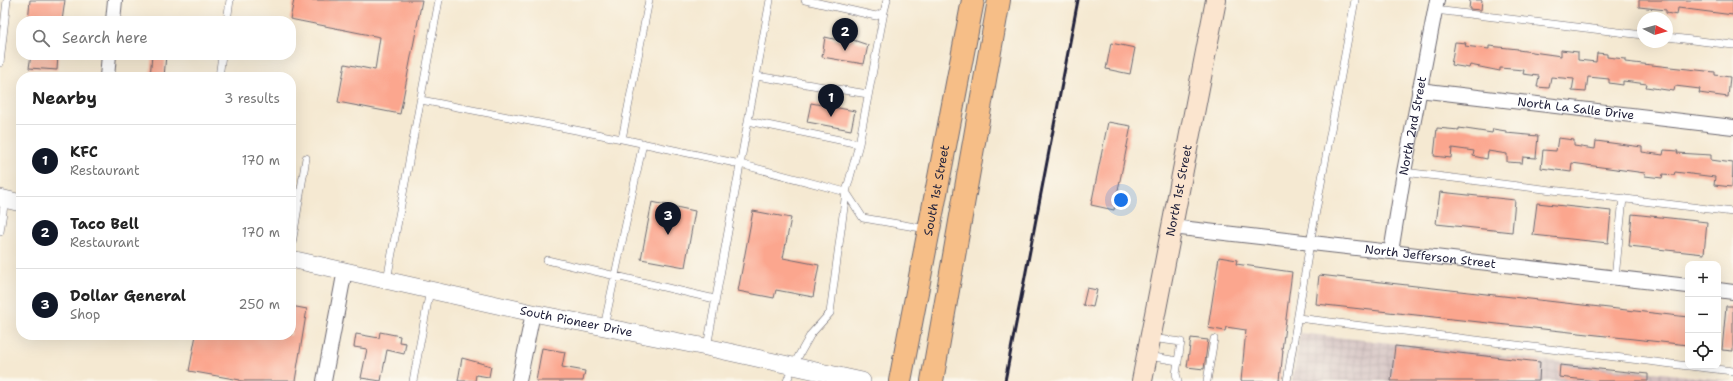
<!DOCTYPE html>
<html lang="en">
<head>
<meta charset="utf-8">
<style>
  :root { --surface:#fff; --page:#f2f2f2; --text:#222; --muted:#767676; --line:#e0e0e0; --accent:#111827 }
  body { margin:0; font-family:"Shantell Sans",sans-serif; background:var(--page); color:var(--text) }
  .controls { position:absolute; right:12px; bottom:12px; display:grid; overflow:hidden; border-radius:8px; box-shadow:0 4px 16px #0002 }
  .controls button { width:36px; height:36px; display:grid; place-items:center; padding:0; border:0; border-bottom:1px solid var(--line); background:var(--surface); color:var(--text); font:20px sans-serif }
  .compass { position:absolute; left:1637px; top:12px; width:36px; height:36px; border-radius:50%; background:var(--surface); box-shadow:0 4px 16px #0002; rotate:96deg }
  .you { position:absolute; left:1121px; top:200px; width:14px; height:14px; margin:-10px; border:3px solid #fff; border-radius:50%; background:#1a73e8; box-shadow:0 0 0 6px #1a73e833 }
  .badge { display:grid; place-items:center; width:26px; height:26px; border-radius:50%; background:var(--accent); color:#fff; font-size:13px; font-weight:700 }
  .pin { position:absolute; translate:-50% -33px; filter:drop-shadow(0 1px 2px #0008) }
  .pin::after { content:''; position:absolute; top:21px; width:14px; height:12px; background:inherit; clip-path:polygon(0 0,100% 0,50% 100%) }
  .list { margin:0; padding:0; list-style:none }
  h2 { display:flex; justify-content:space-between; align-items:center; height:52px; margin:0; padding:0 16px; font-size:17px }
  h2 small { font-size:13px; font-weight:400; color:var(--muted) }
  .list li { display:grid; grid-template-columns:26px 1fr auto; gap:12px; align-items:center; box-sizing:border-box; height:72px; padding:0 16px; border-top:1px solid var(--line) }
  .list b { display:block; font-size:15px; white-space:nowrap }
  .list p { margin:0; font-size:13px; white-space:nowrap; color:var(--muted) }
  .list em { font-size:13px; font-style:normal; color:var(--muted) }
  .icon { flex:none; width:22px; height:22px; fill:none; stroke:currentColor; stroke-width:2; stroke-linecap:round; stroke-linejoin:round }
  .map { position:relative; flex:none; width:1733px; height:381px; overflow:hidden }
  .search { position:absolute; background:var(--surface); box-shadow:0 4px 16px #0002; left:16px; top:16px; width:280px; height:44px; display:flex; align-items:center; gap:10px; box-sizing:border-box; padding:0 14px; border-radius:16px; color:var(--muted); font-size:15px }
  .panel { position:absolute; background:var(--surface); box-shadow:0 4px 16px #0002; left:16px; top:72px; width:280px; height:268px; border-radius:16px }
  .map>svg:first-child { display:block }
</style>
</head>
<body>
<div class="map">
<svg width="1733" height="381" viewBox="0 0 1733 381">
  <defs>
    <pattern id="industrial-grid" width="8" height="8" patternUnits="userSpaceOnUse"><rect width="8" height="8" fill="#d1bfbf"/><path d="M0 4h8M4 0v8" fill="none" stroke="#b3a4a5"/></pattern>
  </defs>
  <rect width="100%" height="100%" fill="#fbf7ec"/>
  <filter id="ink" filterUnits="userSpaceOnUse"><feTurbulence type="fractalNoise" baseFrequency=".025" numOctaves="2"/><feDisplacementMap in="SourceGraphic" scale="8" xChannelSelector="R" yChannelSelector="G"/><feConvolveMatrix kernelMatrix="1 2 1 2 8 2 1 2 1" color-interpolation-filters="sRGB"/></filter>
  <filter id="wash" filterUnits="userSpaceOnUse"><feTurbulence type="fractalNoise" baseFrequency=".012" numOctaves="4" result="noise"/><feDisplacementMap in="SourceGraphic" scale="16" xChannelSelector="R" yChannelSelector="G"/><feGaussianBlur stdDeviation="0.9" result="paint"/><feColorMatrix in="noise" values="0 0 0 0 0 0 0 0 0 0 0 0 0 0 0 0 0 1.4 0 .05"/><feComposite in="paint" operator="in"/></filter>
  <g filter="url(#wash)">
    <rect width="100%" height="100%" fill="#f5e9d2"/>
    <path fill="url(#industrial-grid)" d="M1300,333L1733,381H1292Z"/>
    <g id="blocks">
      <path fill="#fba68e" d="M30,0H65L62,21H28Z
        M294,0H422L400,114L338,102L345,64L375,70L380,37L290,19Z
        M1470,0H1482L1481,10L1469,9Z
        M1639,0H1733V15L1678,8L1677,15L1666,13V10L1639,7Z
        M825,37L838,40L847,38L868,45L864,64L822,57Z
        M1455,42L1466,43L1465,46L1489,49V46L1518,49V50L1561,56V50L1578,52V60L1596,62L1597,53L1607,54V57L1625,59V62L1715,72V75L1730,77L1728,97L1699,93L1700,89L1675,86L1674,91L1646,87L1647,84L1623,81V85L1609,83V79L1588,77L1586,92L1572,91L1574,79L1551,77L1549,88L1537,87L1539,76L1523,74L1524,70L1500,68V71L1470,65L1469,68L1451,65Z
        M1111,43L1135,48L1130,74L1106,69Z
        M31,55H58L57,70L29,68Z
        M152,55H166L164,77H150Z
        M811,103L855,111L851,130L807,122Z
        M1108,122L1131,126L1114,210L1091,205Z
        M1437,128L1459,130V128L1492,133L1493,129L1506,131V133L1538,136L1536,158L1523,157L1522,163L1507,162V154L1488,151L1487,159L1473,156L1474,151L1452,148L1451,158L1434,156Z
        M1558,138L1574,140V146L1595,149L1596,141L1642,147V152L1663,155L1664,150L1678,151L1677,153L1711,155V160L1733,163L1732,187L1714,185L1715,177L1675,172L1674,175L1663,174L1662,178L1645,176V173L1572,163L1571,172L1541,168L1543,150L1556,151Z
        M1440,192L1515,200L1512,232L1436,224Z
        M652,202L695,211L685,267L641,259Z
        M1537,203L1611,211L1608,243L1533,235Z
        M753,211L791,218L783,258L819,265L813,297L776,290L774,298L738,291Z
        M1632,214L1707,222L1704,254L1629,246Z
        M1219,257L1237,260L1236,264L1292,272L1282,350H1283L1280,381H1241L1246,330L1226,327L1225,331L1208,328Z
        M1319,275L1688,317V345L1316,304Z
        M1087,288L1097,290L1093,307L1083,305Z
        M291,306L307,309L295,381H240V380L189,371L196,335H291Z
        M1726,306H1733V351L1722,350Z
        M380,332L400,336L399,342L406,343L404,354L387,350L381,381L361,378L367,349L354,347L356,334L379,338Z
        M1191,338L1208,340L1204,369L1187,367Z
        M1395,346L1540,362L1539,381H1391Z
        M542,348L565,352L562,367L585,371L583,381H536Z
        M462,358L491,366L489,377L476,375L475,381H458Z
        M1560,365L1648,374V381H1595L1559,377Z"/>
    </g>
  </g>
  <g filter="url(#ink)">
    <use href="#blocks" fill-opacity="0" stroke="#6c6870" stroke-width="1"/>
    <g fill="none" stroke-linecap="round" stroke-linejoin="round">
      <defs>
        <path id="service" d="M649,0L622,139L740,164L846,192L863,218L927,229
          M805,0L876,16L884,12L887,0
          M1435,10L1643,35
          M227,21L230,0
          M1667,37L1733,45
          M0,63L7,0
          M756,76L868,94
          M219,77L222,55
          M421,100L622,139
          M748,121L859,144
          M1404,172L1733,212
          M0,232L5,199
          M291,250L306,158
          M547,260L715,299
          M1615,278L1623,198
          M387,280L439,0
          M1298,318L1688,366
          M604,327L643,143
          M1151,338L1181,342L1176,374L1178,381
          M707,347L770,0
          M1148,356L1178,361
          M1689,366L1733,371
          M413,381L430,290
          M787,381L793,366L811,334L830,313L846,192L859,144L884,12
          M1207,381L1214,339
          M1287,381L1310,243L1355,0"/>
        <g id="minor">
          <path d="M113,21L115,0"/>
          <path d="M107,77L109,55"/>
          <path id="s1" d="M1419,90L1733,127"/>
          <path id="s2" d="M1172,227L1688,286"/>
          <path id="s3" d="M1391,252L1404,172L1437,0"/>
          <path d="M1718,290L1733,292"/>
          <path d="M324,381L345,270"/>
          <path d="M519,381L533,313"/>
        </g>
        <g id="tertiary">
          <path d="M0,198L21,203"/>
          <path id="s4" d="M291,259L533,313L706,347L862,381"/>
        </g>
        <g id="secondary">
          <path id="s5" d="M1142,381L1216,0"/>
        </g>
        <g id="primary">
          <path id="s6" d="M900,381L973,0"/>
          <path d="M932,381L999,0"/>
        </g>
      </defs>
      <use href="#service" stroke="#6c6870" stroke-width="8"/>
      <use href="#minor" stroke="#6c6870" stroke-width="16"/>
      <use href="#tertiary" stroke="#6c6870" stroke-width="18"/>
      <use href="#secondary" stroke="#6c6870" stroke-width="22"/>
      <use href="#primary" stroke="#6c6870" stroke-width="24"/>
      <use href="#service" stroke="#fff" stroke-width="7"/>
      <use href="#minor" stroke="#fff" stroke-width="14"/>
      <use href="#tertiary" stroke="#fff" stroke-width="17"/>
      <use href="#secondary" stroke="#fbe5cf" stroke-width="20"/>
      <use href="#primary" stroke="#f6be87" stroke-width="22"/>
      <path stroke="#22223b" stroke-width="3" d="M1005,381L1078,0"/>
    </g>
  </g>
  <g text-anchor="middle" stroke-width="4" stroke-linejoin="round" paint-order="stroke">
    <g font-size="12" fill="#22223b" stroke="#fbf7ec">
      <text dy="4" stroke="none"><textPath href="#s1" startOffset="158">North La Salle Drive</textPath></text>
      <text dy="4" stroke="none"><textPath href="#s3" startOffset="128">North 2nd Street</textPath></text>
      <text dy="4" stroke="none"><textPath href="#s6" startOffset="194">South 1st Street</textPath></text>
      <text dy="4" stroke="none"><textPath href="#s5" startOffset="194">North 1st Street</textPath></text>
      <text dy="4" stroke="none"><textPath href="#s2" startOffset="260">North Jefferson Street</textPath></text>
      <text dy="4" stroke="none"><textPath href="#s4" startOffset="292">South Pioneer Drive</textPath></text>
    </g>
  </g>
</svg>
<div class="controls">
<button>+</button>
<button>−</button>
<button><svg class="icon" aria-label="locate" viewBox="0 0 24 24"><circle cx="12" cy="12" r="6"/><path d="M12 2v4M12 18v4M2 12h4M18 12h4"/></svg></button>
</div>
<svg class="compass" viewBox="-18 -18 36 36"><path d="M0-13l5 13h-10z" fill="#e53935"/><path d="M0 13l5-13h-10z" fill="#767676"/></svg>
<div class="you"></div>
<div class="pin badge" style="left:831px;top:117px">1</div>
<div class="pin badge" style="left:845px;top:51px">2</div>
<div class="pin badge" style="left:668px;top:235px">3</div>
<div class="search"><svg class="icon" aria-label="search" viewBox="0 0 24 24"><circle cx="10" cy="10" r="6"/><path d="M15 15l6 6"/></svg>Search here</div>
<section class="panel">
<h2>Nearby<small>3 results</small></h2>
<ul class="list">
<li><span class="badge">1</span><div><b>KFC</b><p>Restaurant</p></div><em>170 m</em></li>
<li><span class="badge">2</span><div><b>Taco Bell</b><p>Restaurant</p></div><em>170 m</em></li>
<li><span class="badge">3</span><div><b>Dollar General</b><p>Shop</p></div><em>250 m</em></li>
</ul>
</section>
</div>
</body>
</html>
